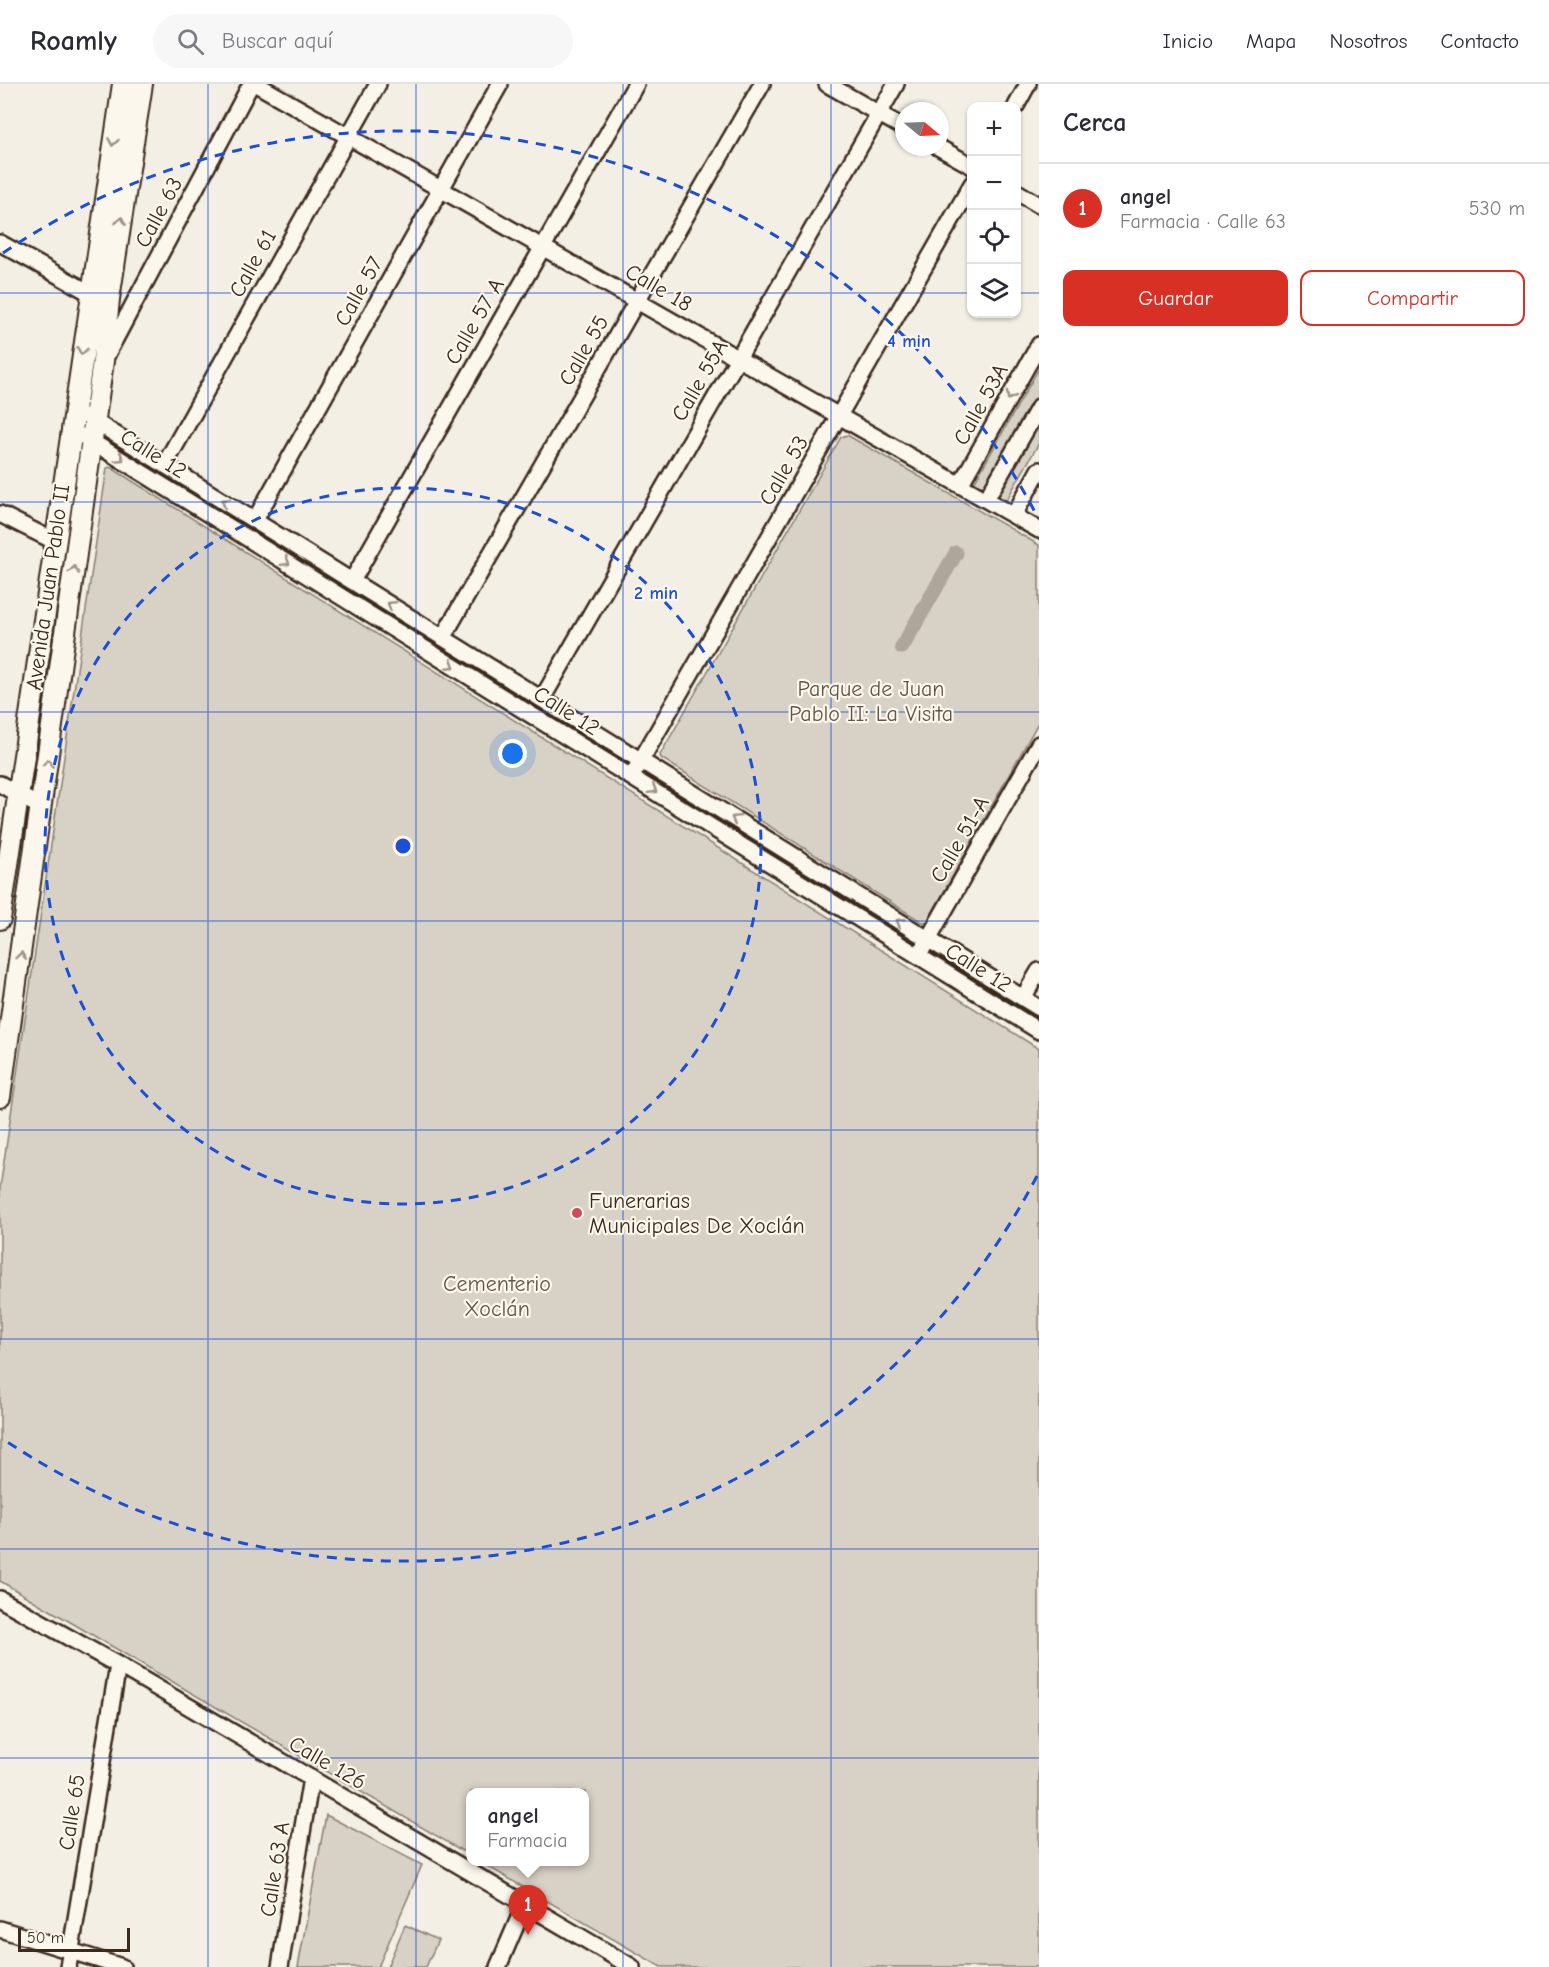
<!DOCTYPE html>
<html lang="es">
<head>
<meta charset="utf-8">
<style>
  :root { --surface:#fff; --page:#f7f7f7; --text:#2b2b33; --muted:#7c7c81; --line:#e1e1e2; --accent:#d93025 }
  body { margin:0; font-family:"Comic Neue",sans-serif; background:var(--page); color:var(--text) }
  .controls { position:absolute; right:18px; top:18px; display:grid; overflow:hidden; border-radius:12px; box-shadow:0 2px 4px #0004 }
  .controls button { width:54px; height:54px; display:grid; place-items:center; padding:0; border:0; border-bottom:2px solid var(--line); background:var(--surface); color:var(--text); font:30px sans-serif }
  .compass { position:absolute; left:895px; top:18px; width:54px; height:54px; border-radius:50%; background:var(--surface); box-shadow:0 2px 4px #0004; rotate:109deg }
  .scale { position:absolute; left:18px; bottom:15px; width:112px; box-sizing:border-box; padding-left:6px; border:3px solid #3b2a1e; border-top:0; font-size:16px; line-height:21px; white-space:nowrap; color:#3b2a1e; -webkit-text-stroke:4px #fbf7ec; paint-order:stroke }
  .you { position:absolute; left:513px; top:670px; width:21px; height:21px; margin:-15px; border:4px solid #fff; border-radius:50%; background:#1a73e8; box-shadow:0 0 0 9px #1a73e833 }
  .badge { display:grid; place-items:center; width:39px; height:39px; border-radius:50%; background:var(--accent); color:#fff; font-size:20px; font-weight:700 }
  .pin { position:absolute; translate:-50% -50px; filter:drop-shadow(0 2px 3px #0008) }
  .pin::after { content:''; position:absolute; top:32px; width:21px; height:18px; background:inherit; clip-path:polygon(0 0,100% 0,50% 100%) }
  .popup { position:absolute; left:466px; top:1704px; width:123px; height:78px; box-sizing:border-box; display:grid; place-content:center; border-radius:12px; background:var(--surface); filter:drop-shadow(0 2px 4px #0005); font-size:20px; white-space:nowrap; color:var(--muted) }
  .popup b { font-size:22px; color:var(--text) }
  .popup::after { content:''; position:absolute; left:50%; top:100%; margin-left:-12px; border:12px solid transparent; border-top-color:var(--surface) }
  .list { margin:0; padding:0; list-style:none }
  h2 { display:flex; justify-content:space-between; align-items:center; height:78px; margin:0; padding:0 24px; font-size:26px }
  h2 small { font-size:20px; font-weight:400; color:var(--muted) }
  .list li { display:grid; grid-template-columns:39px 1fr auto; gap:18px; align-items:center; box-sizing:border-box; height:90px; padding:0 24px; border-top:2px solid var(--line) }
  .list b { display:block; font-size:22px; white-space:nowrap }
  .list p { margin:0; font-size:20px; white-space:nowrap; color:var(--muted) }
  .list em { font-size:20px; font-style:normal; color:var(--muted) }
  .actions { display:flex; gap:12px; padding:18px 24px }
  .actions a { flex:1; padding:14px 0; border:2px solid var(--accent); border-radius:12px; text-align:center; font-size:21px; color:var(--accent) }
  .actions .main { background:var(--accent); color:#fff }
  .icon { flex:none; width:33px; height:33px; fill:none; stroke:currentColor; stroke-width:2; stroke-linecap:round; stroke-linejoin:round }
  .map { position:relative; flex:none; width:1039px; height:1883px; overflow:hidden }
  header { display:flex; align-items:center; gap:36px; box-sizing:border-box; height:84px; padding:0 30px; background:var(--surface); border-bottom:2px solid var(--line) }
  header strong { font-size:28px }
  nav { display:flex; gap:33px; margin-inline-start:auto; font-size:21px }
  .search { width:420px; height:54px; background:var(--page); display:flex; align-items:center; gap:15px; box-sizing:border-box; padding:0 21px; border-radius:33px; color:var(--muted); font-size:22px }
  main { display:flex }
  aside { flex:1; background:var(--surface) }
  .map>svg:first-child { display:block }
</style>
</head>
<body>
<header>
<strong>Roamly</strong>
<div class="search"><svg class="icon" aria-label="search" viewBox="0 0 24 24"><circle cx="10" cy="10" r="6"/><path d="M15 15l6 6"/></svg>Buscar aquí</div>
<nav><a>Inicio</a><a>Mapa</a><a>Nosotros</a><a>Contacto</a></nav>
</header>
<main>
<div class="map">
<svg width="1039" height="1883" viewBox="0 0 1039 1883">
  <rect width="100%" height="100%" fill="#f3efe4"/>
  <filter id="ink" filterUnits="userSpaceOnUse"><feTurbulence type="fractalNoise" baseFrequency=".0167" numOctaves="2"/><feDisplacementMap in="SourceGraphic" scale="12" xChannelSelector="R" yChannelSelector="G"/><feConvolveMatrix kernelMatrix="1 2 1 2 8 2 1 2 1" color-interpolation-filters="sRGB"/></filter>
  <g filter="url(#ink)">
    <path fill="#d8d1c6" stroke="#8a7e72" stroke-width="1.5" d="M1039,284V359L1006,417L974,399Z
      M847,351L1039,461V637L927,838H922L661,674L660,671L841,353Z
      M110,383L1039,965V1883H661L480,1778H585V1708H471V1772L0,1497V1104L107,384Z
      M326,1731L422,1781L378,1883H298Z
      M405,1841L438,1856L426,1883H387Z"/>
    <g fill="none" stroke-linecap="round" stroke-linejoin="round">
      <path stroke="#afa69a" stroke-width="15" d="M902,563L956,469"/>
      <defs>
        <path id="minor" d="M256,0L1039,446
          M827,0L904,44
          M1016,22L1028,0
          M938,63L972,82
          M1017,108L1039,121
          M0,159L90,209
          M106,272L251,0
          M86,332L1039,924
          M83,352L1039,947
          M165,380L378,0
          M960,401L1039,261
          M991,407L1039,323
          M0,430L54,457
          M1014,431L1039,386
          M255,436L500,0
          M352,497L636,0
          M443,553L762,0
          M542,615L896,0
          M636,685L972,100
          M0,700L42,724
          M923,864L1039,660
          M1023,914L1039,887
          M0,1515L118,1581L632,1883
          M0,1845L122,1883
          M68,1883L118,1581
          M280,1883L311,1694
          M498,1883L525,1820"/>
        <path id="major" d="M0,835L123,0
          M0,1013L103,277L109,215L142,0"/>
      </defs>
      <use href="#minor" stroke="#3b2a1e" stroke-width="20"/>
      <use href="#major" stroke="#3b2a1e" stroke-width="24"/>
      <use href="#minor" stroke="#fbf7ec" stroke-width="15"/>
      <use href="#major" stroke="#fbf7ec" stroke-width="20"/>
    </g>
    <defs><path id="oneway-chevron" d="M-2-3.5L2.5 0L-2 3.5" fill="none" stroke-width="1.6" stroke-linecap="round" stroke-linejoin="round" transform="scale(1.5)"/></defs>
    <g stroke="#9b9085">
      <use href="#oneway-chevron" transform="translate(113 58) rotate(99)"/>
      <use href="#oneway-chevron" transform="translate(121 137) rotate(-81)"/>
      <use href="#oneway-chevron" transform="translate(82 267) rotate(98)"/>
      <use href="#oneway-chevron" transform="translate(1010 312) rotate(119)"/>
      <use href="#oneway-chevron" transform="translate(120 374) rotate(32)"/>
      <use href="#oneway-chevron" transform="translate(225 418) rotate(-148)"/>
      <use href="#oneway-chevron" transform="translate(286 478) rotate(32)"/>
      <use href="#oneway-chevron" transform="translate(74 486) rotate(-82)"/>
      <use href="#oneway-chevron" transform="translate(391 521) rotate(-148)"/>
      <use href="#oneway-chevron" transform="translate(451 581) rotate(32)"/>
      <use href="#oneway-chevron" transform="translate(48 679) rotate(-82)"/>
      <use href="#oneway-chevron" transform="translate(653 706) rotate(32)"/>
      <use href="#oneway-chevron" transform="translate(735 735) rotate(-148)"/>
      <use href="#oneway-chevron" transform="translate(900 838) rotate(-148)"/>
      <use href="#oneway-chevron" transform="translate(21 872) rotate(-82)"/>
    </g>
  </g>
  <path fill="none" stroke="#1d4ed8" stroke-width="1.5" stroke-opacity="0.55" d="M208,0V1883M416,0V1883M623,0V1883M831,0V1883M0,209H972M1017,209H1039M0,418H1039M0,628H1039M0,837H1039M0,1046H1039M0,1255H1039M0,1465H1039M0,1674H1039"/>
  <g fill="none" stroke="#1d4ed8" stroke-width="3" stroke-dasharray="10 8">
    <circle cx="403" cy="762" r="358"/>
    <path d="M1037 1092A715 715 0 0 1 3 1355M3 169A715 715 0 0 1 1037 432"/>
  </g>
  <circle fill="#d1495b" stroke="#fbf7ec" stroke-width="2" cx="577" cy="1129" r="6"/>
  <g text-anchor="middle" stroke-width="4.5" stroke-linejoin="round" paint-order="stroke">
    <g font-size="22" fill="#3b2a1e" stroke="#fbf7ec">
      <text transform="translate(158 128) rotate(-62)" y="8">Calle 63</text>
      <text transform="translate(252 179) rotate(-61)" y="8">Calle 61</text>
      <text transform="translate(659 203) rotate(30)" y="8">Calle 18</text>
      <text transform="translate(358 207) rotate(-61)" y="8">Calle 57</text>
      <text transform="translate(474 237) rotate(-60)" y="8">Calle 57 A</text>
      <text transform="translate(583 266) rotate(-60)" y="8">Calle 55</text>
      <text transform="translate(699 296) rotate(-60)" y="8">Calle 55A</text>
      <text transform="translate(980 320) rotate(-61)" y="8">Calle 53A</text>
      <text transform="translate(154 369) rotate(32)" y="8">Calle 12</text>
      <text transform="translate(783 386) rotate(-60)" y="8">Calle 53</text>
      <text transform="translate(47 503) rotate(-82)" y="8">Avenida Juan Pablo II</text>
      <text transform="translate(567 626) rotate(32)" y="8">Calle 12</text>
      <text transform="translate(959 755) rotate(-60)" y="8">Calle 51-A</text>
      <text transform="translate(979 883) rotate(32)" y="8">Calle 12</text>
      <text transform="translate(328 1678) rotate(30)" y="8">Calle 126</text>
      <text transform="translate(71 1728) rotate(-81)" y="8">Calle 65</text>
      <text transform="translate(274 1785) rotate(-81)" y="8">Calle 63 A</text>
    </g>
    <g font-size="22" fill="#625448" stroke="#fbf7ec">
      <text x="871" y="612">Parque de Juan<tspan x="871" dy="25">Pablo II: La Visita</tspan></text>
      <text x="497" y="1207">Cementerio<tspan x="497" dy="25">Xoclán</tspan></text>
    </g>
    <g font-size="22" fill="#3b2a1e" stroke="#fbf7ec" text-anchor="start">
      <text x="589" y="1124">Funerarias<tspan x="589" dy="25">Municipales De Xoclán</tspan></text>
    </g>
  </g>
  <circle cx="403" cy="762" r="9" fill="#1d4ed8" stroke="#fbf7ec" stroke-width="3"/>
  <g font-size="18" text-anchor="middle" font-weight="bold" fill="#1d4ed8" stroke="#fbf7ec" stroke-width="4.5" stroke-linejoin="round" paint-order="stroke">
    <text x="909" y="263">4 min</text>
    <text x="656" y="515">2 min</text>
  </g>
</svg>
<div class="controls">
<button>+</button>
<button>−</button>
<button><svg class="icon" aria-label="locate" viewBox="0 0 24 24"><circle cx="12" cy="12" r="6"/><path d="M12 2v4M12 18v4M2 12h4M18 12h4"/></svg></button>
<button><svg class="icon" aria-label="layers" viewBox="0 0 24 24"><path d="M12 4l9 5-9 5-9-5zM3 14l9 5 9-5"/></svg></button>
</div>
<svg class="compass" viewBox="-18 -18 36 36"><path d="M0-13l5 13h-10z" fill="#e53935"/><path d="M0 13l5-13h-10z" fill="#7c7c81"/></svg>
<div class="scale">50 m</div>
<div class="you"></div>
<div class="pin badge" style="left:528px;top:1851px">1</div>
<div class="popup"><b>angel</b>Farmacia</div>
</div>
<aside>
<h2>Cerca<small></small></h2>
<ul class="list">
<li><span class="badge">1</span><div><b>angel</b><p>Farmacia · Calle 63</p></div><em>530 m</em></li>
</ul>
<div class="actions"><a class="main">Guardar</a><a>Compartir</a></div>
</aside>
</main>
</body>
</html>
